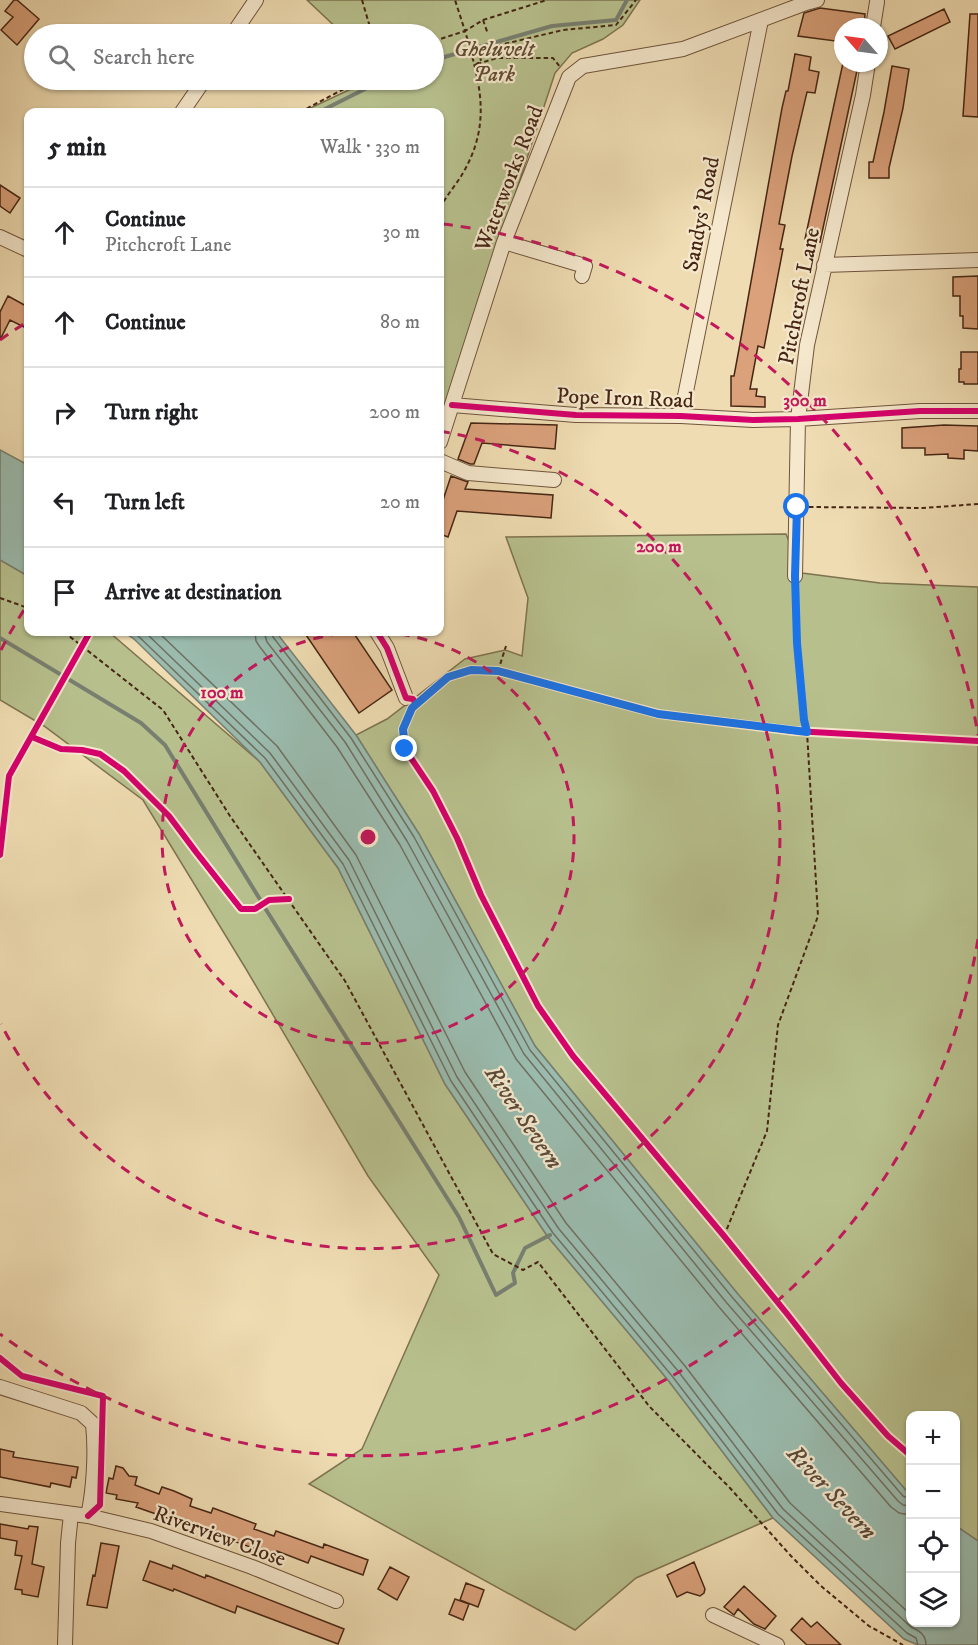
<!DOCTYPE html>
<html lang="en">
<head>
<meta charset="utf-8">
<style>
  :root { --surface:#fff; --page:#f2f2f2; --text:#202124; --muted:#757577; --line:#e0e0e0 }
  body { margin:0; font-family:"IM FELL DW Pica",serif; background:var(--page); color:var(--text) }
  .controls { position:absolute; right:18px; bottom:18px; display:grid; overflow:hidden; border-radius:12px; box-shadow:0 2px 4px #0004 }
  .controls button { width:54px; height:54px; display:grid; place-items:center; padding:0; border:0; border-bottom:2px solid var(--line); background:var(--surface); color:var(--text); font:30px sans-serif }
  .compass { position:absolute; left:834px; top:18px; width:54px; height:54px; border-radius:50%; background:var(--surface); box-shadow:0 2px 4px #0004; rotate:298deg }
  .stop { position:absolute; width:18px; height:18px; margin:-14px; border:4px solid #1a73e8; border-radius:50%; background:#fff }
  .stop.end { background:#1a73e8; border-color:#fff; box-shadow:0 2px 6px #0008 }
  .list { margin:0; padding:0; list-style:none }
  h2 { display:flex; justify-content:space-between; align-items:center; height:78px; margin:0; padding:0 24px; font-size:26px }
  h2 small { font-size:20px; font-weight:400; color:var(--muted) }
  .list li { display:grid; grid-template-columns:39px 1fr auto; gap:18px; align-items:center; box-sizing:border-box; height:90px; padding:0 24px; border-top:2px solid var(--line) }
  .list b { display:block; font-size:22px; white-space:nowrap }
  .list p { margin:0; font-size:20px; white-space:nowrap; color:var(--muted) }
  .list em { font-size:20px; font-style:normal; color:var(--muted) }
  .icon { flex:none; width:33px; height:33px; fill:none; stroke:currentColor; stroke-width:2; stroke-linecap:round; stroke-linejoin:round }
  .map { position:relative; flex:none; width:978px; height:1645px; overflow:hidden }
  .search { position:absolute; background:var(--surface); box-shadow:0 2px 4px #0004; left:24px; top:24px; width:420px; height:66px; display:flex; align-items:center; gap:15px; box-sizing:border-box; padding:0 21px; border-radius:33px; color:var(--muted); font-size:22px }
  .panel { position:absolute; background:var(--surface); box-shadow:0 2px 4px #0004; left:24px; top:108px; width:420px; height:528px; border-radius:12px }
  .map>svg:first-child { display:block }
</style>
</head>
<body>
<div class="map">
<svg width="978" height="1645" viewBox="0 0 978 1645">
  <rect width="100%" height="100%" fill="#efdcb2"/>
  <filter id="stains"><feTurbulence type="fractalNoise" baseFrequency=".00333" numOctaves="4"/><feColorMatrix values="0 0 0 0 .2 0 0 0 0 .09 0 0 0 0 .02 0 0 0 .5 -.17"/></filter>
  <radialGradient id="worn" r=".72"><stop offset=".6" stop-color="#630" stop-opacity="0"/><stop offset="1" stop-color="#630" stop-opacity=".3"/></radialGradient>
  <path fill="#b7c08d" stroke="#7e7350" stroke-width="1.5" d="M307,0H640L623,25L603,39L572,53L555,73L446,405L440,401V112H302L370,80H434V34H343Z
    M786,534L802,573L880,583L978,587V1541L956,1526V1416H910V1495L737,1293L535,1046L419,834L356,735L387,719L465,659L505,650L522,656L528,598L506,537Z
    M0,560L28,576V632H109L260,762L338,868L445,1084L548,1237L668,1380L773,1518L636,1578L575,1630L309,1484L362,1449L439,1275L368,1176L246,969L143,800L44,726L0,700Z"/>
  <path fill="#9abbae" stroke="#787f70" stroke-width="1.5" d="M0,450L28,465V576L0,560Z
    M123,632H276L356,735L419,834L535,1046L737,1293L910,1495V1622H956V1526L978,1541V1645H918L904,1639L773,1518L668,1380L548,1237L445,1084L338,868L260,762L133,638Z"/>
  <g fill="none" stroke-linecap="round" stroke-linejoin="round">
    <path stroke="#707061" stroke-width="1.5" d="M134,632L265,758L343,864L451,1081L553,1233L672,1376L778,1514L907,1633L916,1638L918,1645
      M145,632L270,753L349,860L457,1077L559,1229L678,1371L783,1509L911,1627C920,1631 926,1635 926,1645
      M158,632L277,746L356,855L465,1072L566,1223L685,1366L790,1503L910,1614
      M255,632L256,641L260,647L337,747L400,845L516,1059L719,1307L891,1507L899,1513L910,1515
      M264,632L267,642L345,742L407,841L524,1054L726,1302L898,1501L903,1505L910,1506
      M272,632L273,637L351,738L414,837L530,1050L732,1297L903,1496L910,1499"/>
    <path stroke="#787f70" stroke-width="4" d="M434,60L552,26L616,20L627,0
      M319,112L383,80
      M0,638L141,723L165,745L261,901
      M265,908L459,1217L496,1295L515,1283L513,1273L525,1248L550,1235"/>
  </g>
  <path fill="#daa17b" stroke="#462614" stroke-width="1.5" d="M14,0H17L39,19L17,45L1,30L13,17L5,11Z
    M820,8L865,14L864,27H843V42L798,36L804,13Z
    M944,9L950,22L895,49L888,36Z
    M970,14H978V117L963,116Z
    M795,54L811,57L809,70L819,72L815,93L807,92L792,156L779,224L785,225L780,249H783L764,348L758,346L750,389H757L756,396L765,397V407L731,406V376H734L739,349L782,108L786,91H788Z
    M843,63L858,66L820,242L805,239Z
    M892,66L909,69L903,108L889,168V178H869V162H873L884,112Z
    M0,185L20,198L10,213L0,206Z
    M978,276V329L963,328V316H960V296H953V277Z
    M8,296L28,307V329L10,320L0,340V312Z
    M961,352H978V384H964V382H959V369H961Z
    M471,423L557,425L555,449L482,443L474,464H470L458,459Z
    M944,425L978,426V451L964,450V459L948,458V454L925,455V448H902V428Z
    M451,476L468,482L465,489L553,495L551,518L457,511L448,537L440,534V509Z
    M304,632H353L392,690L359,713Z
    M0,1449L14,1452L13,1457L78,1467L76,1478L72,1477L70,1487L51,1483L50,1487L0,1477Z
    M116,1466L123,1468L129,1476L137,1477L135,1485L159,1494L162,1487L174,1491L192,1499L190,1506L211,1513L213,1508L256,1524L254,1529L274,1536L276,1531L323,1548L324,1544L368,1560L363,1575L311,1556L308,1563L277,1551L276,1556L136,1507L138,1503L116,1499L117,1495L106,1493L109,1478L113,1479Z
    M0,1524L28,1529L29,1526L38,1527L32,1564L44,1567L38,1597L22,1594V1590L15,1589L22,1556L15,1555L17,1541L0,1538Z
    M101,1543L119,1546L107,1608L87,1605L93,1575L95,1576Z
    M150,1561L172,1569L173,1565L205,1578L206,1575L344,1629L338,1644L237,1606L235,1613L174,1589L173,1591L143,1580Z
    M694,1562L705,1589L704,1593L700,1596L687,1592L677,1597L667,1575Z
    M390,1567L409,1577L397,1600L378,1589Z
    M466,1583L484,1590L478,1607L460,1600Z
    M744,1586L776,1616L765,1629L754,1624L738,1609L734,1615L724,1607Z
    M455,1599L469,1604L463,1620L449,1614Z
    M802,1618L811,1627L817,1622L841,1645H807L791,1630Z"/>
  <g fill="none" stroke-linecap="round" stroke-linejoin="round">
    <defs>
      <path id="minor" d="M873,27L877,2
        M233,34L256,0
        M182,112L204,80
        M0,237L28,250
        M504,242L585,266L582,276
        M824,265L978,260
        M452,405L576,415L681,416L753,420L798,419L920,411H978
        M681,416L761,20
        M440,442L504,242L569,77L583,66L683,49L806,3L817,0
        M440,461L468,473L554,480
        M795,576L798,419L807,345L863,95L868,63
        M377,632L387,648L406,698
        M0,1387L81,1413L93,1424C96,1451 94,1489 88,1516
        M0,1504L88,1516L151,1531L252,1567L336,1601
        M713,1615L777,1645
        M65,1645L68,1543L71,1514"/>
    </defs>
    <use href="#minor" stroke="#70543c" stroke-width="16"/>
    <path stroke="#462614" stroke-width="2" stroke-dasharray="4.5 3" stroke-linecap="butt" d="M362,0L372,34
      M483,20L488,34
      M434,41L465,31L455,0
      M477,64L497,58H553L560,67
      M475,65L481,61L479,50L563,30L616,25L636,0
      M300,112L361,80
      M440,208C446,196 456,185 463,173C492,123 480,83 465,31L483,20L547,0
      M809,507L923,508L978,504
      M0,598L28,608
      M64,632L163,710L230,816L345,981L493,1254L523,1270L538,1262L649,1406L730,1488L791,1556L821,1586L869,1626L903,1645
      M498,671L506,646
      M724,1236L767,1131L778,1025L818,916L807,732L804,720L797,643L796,588"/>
    <use href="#minor" stroke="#f5e8cd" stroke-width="14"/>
    <defs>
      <path id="cycleway" d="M452,405L576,415L681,416L753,420L798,419L920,411H978
        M377,632L387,648L406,698L413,699L416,704
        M32,737L61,749L82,750L100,754L124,771L169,816L196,852L241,909H255L269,900L289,899
        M0,855L9,776L90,632
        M0,1358L22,1376L103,1396L100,1505L88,1516
        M910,1455L888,1436L841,1383L788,1315L724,1236L573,1056L538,1006L481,895L457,838L433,791L405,749L403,729L412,708L448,677L471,670L498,671L659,714L794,731L978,741"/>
    </defs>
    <use href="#cycleway" stroke="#f5e8cd" stroke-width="10"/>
    <use href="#cycleway" stroke="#d6006c" stroke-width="6"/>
  </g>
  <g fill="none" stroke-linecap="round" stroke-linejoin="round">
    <path stroke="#1a73e8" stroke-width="8" d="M405,749L403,729L412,708L448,677L471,670L498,671L658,714L807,732L804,720L797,643L795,576L797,507"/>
  </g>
  <g fill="none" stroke="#c2185b" stroke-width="3" stroke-dasharray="10 8">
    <path d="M382 632A206 206 0 1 1 354 632"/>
    <path d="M1 650A412 412 0 0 1 28 604M440 431A412 412 0 1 1 1 1024"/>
    <path d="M978 939A618 618 0 0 1 0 1334M0 340A618 618 0 0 1 27 322M443 224A618 618 0 0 1 978 735"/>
  </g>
  <g text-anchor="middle" stroke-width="4.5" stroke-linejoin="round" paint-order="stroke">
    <g font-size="22" font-style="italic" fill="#624c32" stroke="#f5e8cd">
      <text x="494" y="56">Gheluvelt<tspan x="494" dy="25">Park</tspan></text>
    </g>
    <g font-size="22" fill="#462614" stroke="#f5e8cd">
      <text transform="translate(508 178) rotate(-69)" y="8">Waterworks Road</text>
      <text transform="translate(700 214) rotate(-79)" y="8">Sandys' Road</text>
      <text transform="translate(798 296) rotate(-79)" y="8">Pitchcroft Lane</text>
      <text transform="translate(625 397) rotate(2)" y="8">Pope Iron Road</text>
      <text transform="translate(220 1535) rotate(20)" y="8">Riverview Close</text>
    </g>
    <g font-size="24" font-style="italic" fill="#5b4b3a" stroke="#f5e8cd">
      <text transform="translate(524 1117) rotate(56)" y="8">River Severn</text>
      <text transform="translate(832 1492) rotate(47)" y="8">River Severn</text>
    </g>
  </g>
  <circle cx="368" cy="837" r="9" fill="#c2185b" stroke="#f5e8cd" stroke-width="3"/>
  <g font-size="18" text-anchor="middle" font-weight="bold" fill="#c2185b" stroke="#f5e8cd" stroke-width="4.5" stroke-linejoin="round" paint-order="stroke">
    <text x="805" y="406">300 m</text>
    <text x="659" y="552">200 m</text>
    <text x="222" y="698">100 m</text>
  </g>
  <rect width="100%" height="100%" filter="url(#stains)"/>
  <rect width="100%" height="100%" fill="url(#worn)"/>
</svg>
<div class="controls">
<button>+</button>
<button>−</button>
<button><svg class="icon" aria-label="locate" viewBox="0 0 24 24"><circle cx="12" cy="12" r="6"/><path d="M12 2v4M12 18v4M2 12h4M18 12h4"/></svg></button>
<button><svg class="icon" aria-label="layers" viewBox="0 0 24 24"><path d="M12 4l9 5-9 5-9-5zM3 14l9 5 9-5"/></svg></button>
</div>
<svg class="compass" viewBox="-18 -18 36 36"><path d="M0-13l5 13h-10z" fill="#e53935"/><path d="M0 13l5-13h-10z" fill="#757577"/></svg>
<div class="stop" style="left:797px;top:507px"></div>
<div class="stop end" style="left:405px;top:749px"></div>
<div class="search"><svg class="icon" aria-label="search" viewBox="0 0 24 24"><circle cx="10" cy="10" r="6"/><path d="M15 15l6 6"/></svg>Search here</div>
<section class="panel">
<h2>5 min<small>Walk · 330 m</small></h2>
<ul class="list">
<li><svg class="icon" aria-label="ahead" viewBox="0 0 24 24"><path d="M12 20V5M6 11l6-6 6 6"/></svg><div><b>Continue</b><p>Pitchcroft Lane</p></div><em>30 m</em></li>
<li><svg class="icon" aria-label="ahead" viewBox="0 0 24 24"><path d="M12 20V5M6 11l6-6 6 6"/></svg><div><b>Continue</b></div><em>80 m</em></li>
<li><svg class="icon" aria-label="right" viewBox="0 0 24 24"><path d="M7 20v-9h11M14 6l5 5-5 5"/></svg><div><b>Turn right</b></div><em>200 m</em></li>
<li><svg class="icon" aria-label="left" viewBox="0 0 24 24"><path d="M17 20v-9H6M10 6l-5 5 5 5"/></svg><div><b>Turn left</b></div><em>20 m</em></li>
<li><svg class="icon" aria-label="arrive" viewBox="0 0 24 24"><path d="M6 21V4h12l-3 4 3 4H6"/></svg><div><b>Arrive at destination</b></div></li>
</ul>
</section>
</div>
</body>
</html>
